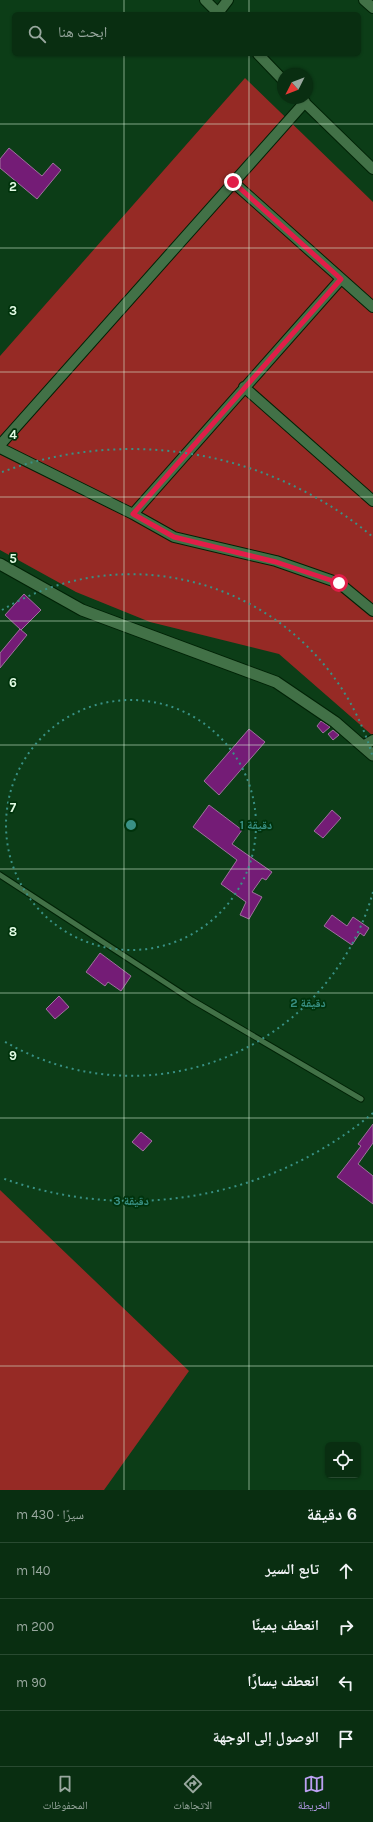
<!DOCTYPE html>
<html lang="ar">
<head>
<meta charset="utf-8">
<style>
  :root { --surface:#092e11; --page:#173a1f; --text:#f1f3f6; --muted:#99a89f; --line:#294a31; --accent:#bca0f2 }
  body { margin:0; font-family:Karla,"Noto Naskh Arabic",sans-serif; background:var(--page); color:var(--text); direction:rtl }
  .controls { position:absolute; right:12px; bottom:12px; display:grid; overflow:hidden; border-radius:6px; box-shadow:0 1px 3px #0004 }
  .controls button { width:36px; height:36px; display:grid; place-items:center; padding:0; border:0; border-bottom:1px solid var(--line); background:var(--surface); color:var(--text); font:20px sans-serif }
  .compass { position:absolute; left:277px; top:68px; width:36px; height:36px; border-radius:50%; background:var(--surface); box-shadow:0 1px 3px #0004; rotate:228deg }
  .stop { position:absolute; width:12px; height:12px; margin:-9px; border:3px solid #e11d48; border-radius:50%; background:#fff }
  .stop.end { background:#e11d48; border-color:#fff; box-shadow:0 1px 4px #0008 }
  .list { margin:0; padding:0; list-style:none }
  h2 { display:flex; justify-content:space-between; align-items:center; height:52px; margin:0; padding:0 16px; font-size:17px }
  h2 small { font-size:13px; font-weight:400; color:var(--muted) }
  .list li { display:grid; grid-template-columns:26px 1fr auto; gap:12px; align-items:center; box-sizing:border-box; height:56px; padding:0 16px; border-top:1px solid var(--line) }
  .list b { display:block; font-size:15px; white-space:nowrap }
  .list em { font-size:13px; font-style:normal; color:var(--muted) }
  .icon { flex:none; width:22px; height:22px; fill:none; stroke:currentColor; stroke-width:2; stroke-linecap:round; stroke-linejoin:round }
  .map { position:relative; flex:none; width:373px; height:1490px; overflow:hidden; direction:ltr }
  .search { position:absolute; background:var(--surface); box-shadow:0 1px 3px #0004; left:12px; right:12px; top:12px; height:44px; display:flex; align-items:center; gap:10px; box-sizing:border-box; padding:0 14px; border-radius:6px; color:var(--muted); font-size:15px }
  .sheet { height:276px; background:var(--surface) }
  nav { display:flex; justify-content:space-around; align-items:center; box-sizing:border-box; height:56px; border-top:1px solid var(--line); background:var(--surface); font-size:11px; color:var(--muted) }
  nav a { display:grid; justify-items:center; gap:2px }
  nav .on { color:var(--accent) }
  .map>svg:first-child { display:block }
</style>
</head>
<body>
<div class="map">
<svg width="373" height="1490" viewBox="0 0 373 1490">
  <rect width="100%" height="100%" fill="#0c3d17"/>
  <path fill="#962a25" d="M245,78L373,202V736L279,654L150,622L76,592L0,550V356Z
    M0,1190L189,1371L104,1490H0Z"/>
  <path fill="#741c76" stroke="#9f729e" d="M9,148L42,176L53,163L61,170L37,199L0,168V159Z
    M24,594L41,610L21,630L5,615Z
    M20,629L27,635L0,668V653Z
    M321,721L330,727L323,733L317,726Z
    M249,729L265,742L219,795L204,781Z
    M333,730L339,735L333,740L328,734Z
    M209,805L242,830L232,844L272,872L266,880L262,878L252,892L262,897L249,919L240,915L246,902L221,884L237,860L193,827Z
    M332,810L341,818L323,838L314,831Z
    M332,915L347,926L353,917L369,928L364,936L360,933L352,945L324,926Z
    M100,953L131,976L121,991L108,982L105,986L86,972Z
    M59,996L69,1007L55,1019L46,1009Z
    M373,1124V1143L358,1164L373,1176V1204L337,1177L361,1146L358,1144Z
    M141,1132L152,1141L143,1151L132,1142Z"/>
  <g fill="none" stroke-linecap="round" stroke-linejoin="round">
    <defs>
      <path id="service" d="M0,875L192,1000L361,1099"/>
      <path id="minor" d="M205,0L219,14
        M364,0L373,8
        M218,13L228,0
        M258,54L283,80
        M300,98L373,169
        M233,182L373,307
        M244,387L373,501
        M0,445L305,102
        M0,448L133,514L174,537L276,561L339,583L373,611
        M133,514L341,279
        M363,746L373,740"/>
      <path id="tertiary" d="M0,564L82,610L276,682L335,722L373,755"/>
    </defs>
    <use href="#service" stroke="#002206" stroke-width="7"/>
    <use href="#minor" stroke="#002206" stroke-width="12"/>
    <use href="#tertiary" stroke="#002206" stroke-width="13"/>
    <use href="#service" stroke="#427147" stroke-width="5"/>
    <use href="#minor" stroke="#427147" stroke-width="10"/>
    <use href="#tertiary" stroke="#427147" stroke-width="11"/>
  </g>
  <g fill="none" stroke-linecap="round" stroke-linejoin="round">
    <path stroke="#e11d48" stroke-width="5" d="M233,182L341,279L133,514L174,537L276,562L339,583"/>
  </g>
  <path fill="none" stroke="#e1fbe3" stroke-width="1" stroke-opacity="0.55" d="M124,0V14M249,0V14M124,54V1490M249,54V1490M0,124H373M0,248H373M0,372H373M0,497H373M0,621H373M0,745H373M0,869H373M0,993H373M0,1118H373M0,1242H373M0,1366H373"/>
  <g fill="none" stroke="#399185" stroke-width="2" stroke-dasharray="2 4">
    <circle cx="131" cy="825" r="125"/>
    <path d="M373 892A251 251 0 0 1 2 1040M2 610A251 251 0 0 1 373 758"/>
    <path d="M373 1113A376 376 0 0 1 2 1178M2 472A376 376 0 0 1 373 537"/>
  </g>
  <g font-size="13" text-anchor="middle" font-weight="bold" fill="#e1fbe3" stroke="#00330c" stroke-width="3.5" stroke-linejoin="round" paint-order="stroke">
    <text x="13" y="191">2</text>
    <text x="13" y="315">3</text>
    <text x="13" y="439">4</text>
    <text x="13" y="563">5</text>
    <text x="13" y="687">6</text>
    <text x="13" y="812">7</text>
    <text x="13" y="936">8</text>
    <text x="13" y="1060">9</text>
  </g>
  <circle cx="131" cy="825" r="6" fill="#399185" stroke="#00330c" stroke-width="2"/>
  <g font-size="12" text-anchor="middle" font-weight="bold" fill="#399185" stroke="#00330c" stroke-width="3.5" stroke-linejoin="round" paint-order="stroke">
    <text x="256" y="829">1 دقيقة</text>
    <text x="308" y="1007">2 دقيقة</text>
    <text x="131" y="1205">3 دقيقة</text>
  </g>
</svg>
<div class="controls">
<button><svg class="icon" aria-label="locate" viewBox="0 0 24 24"><circle cx="12" cy="12" r="6"/><path d="M12 2v4M12 18v4M2 12h4M18 12h4"/></svg></button>
</div>
<svg class="compass" viewBox="-18 -18 36 36"><path d="M0-13l5 13h-10z" fill="#e53935"/><path d="M0 13l5-13h-10z" fill="#99a89f"/></svg>
<div class="stop" style="left:339px;top:583px"></div>
<div class="stop end" style="left:233px;top:182px"></div>
<div class="search"><svg class="icon" aria-label="search" viewBox="0 0 24 24"><circle cx="10" cy="10" r="6"/><path d="M15 15l6 6"/></svg>ابحث هنا</div>
</div>
<section class="sheet">
<h2>6 دقيقة<small>سيرًا · 430 m</small></h2>
<ul class="list">
<li><svg class="icon" aria-label="ahead" viewBox="0 0 24 24"><path d="M12 20V5M6 11l6-6 6 6"/></svg><div><b>تابع السير</b></div><em>140 m</em></li>
<li><svg class="icon" aria-label="right" viewBox="0 0 24 24"><path d="M7 20v-9h11M14 6l5 5-5 5"/></svg><div><b>انعطف يمينًا</b></div><em>200 m</em></li>
<li><svg class="icon" aria-label="left" viewBox="0 0 24 24"><path d="M17 20v-9H6M10 6l-5 5 5 5"/></svg><div><b>انعطف يسارًا</b></div><em>90 m</em></li>
<li><svg class="icon" aria-label="arrive" viewBox="0 0 24 24"><path d="M6 21V4h12l-3 4 3 4H6"/></svg><div><b>الوصول إلى الوجهة</b></div></li>
</ul>
</section>
<nav>
<a class="on"><svg class="icon" aria-label="map" viewBox="0 0 24 24"><path d="M3 6l6-2 6 2 6-2v14l-6 2-6-2-6 2zM9 4v14M15 6v14"/></svg>الخريطة</a>
<a><svg class="icon" aria-label="directions" viewBox="0 0 24 24"><path d="M12 3l9 9-9 9-9-9zM9 14v-3h6M13 9l2 2-2 2"/></svg>الاتجاهات</a>
<a><svg class="icon" aria-label="saved" viewBox="0 0 24 24"><path d="M7 4h10v16l-5-4-5 4z"/></svg>المحفوظات</a>
</nav>
</body>
</html>
